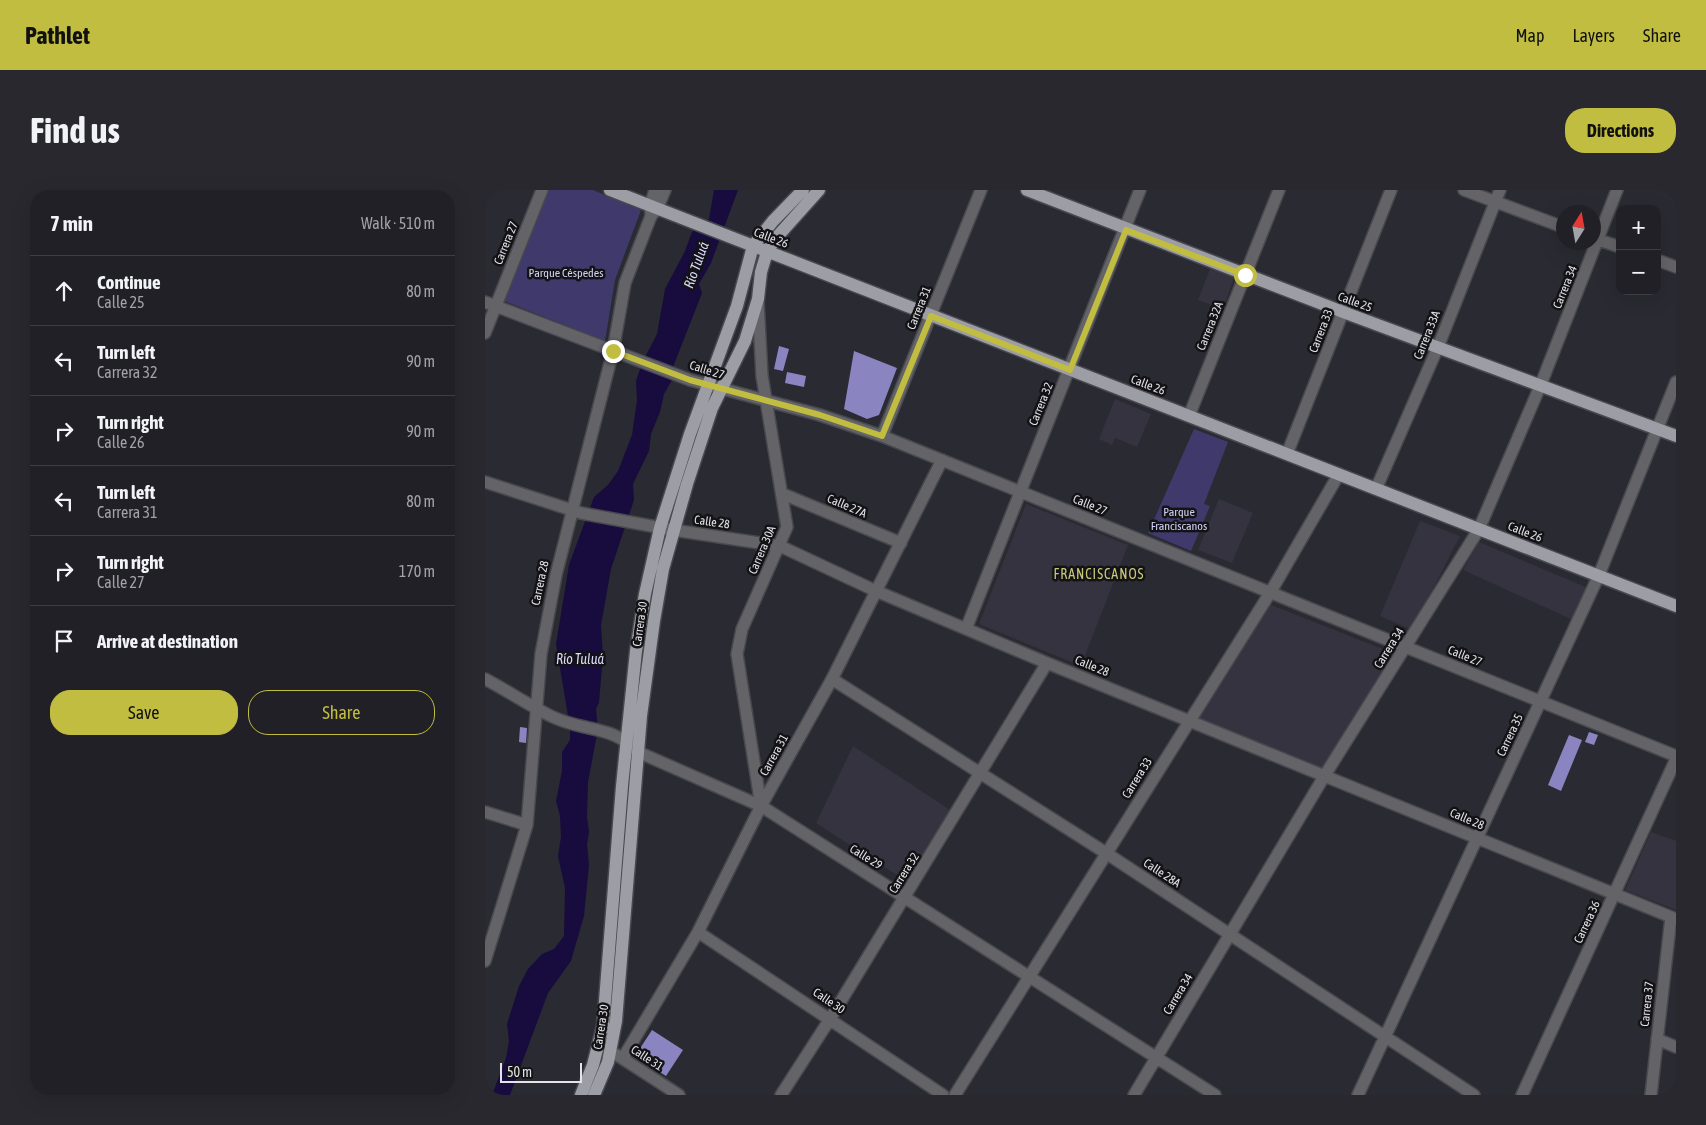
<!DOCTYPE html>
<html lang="en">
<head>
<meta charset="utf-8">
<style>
  :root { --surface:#202026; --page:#28282e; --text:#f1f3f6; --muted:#a2a3a7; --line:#3d3e43; --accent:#c1bd40 }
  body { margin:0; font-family:"Asap Condensed",sans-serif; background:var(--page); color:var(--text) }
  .controls { position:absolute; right:15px; top:15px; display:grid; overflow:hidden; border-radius:10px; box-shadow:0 5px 20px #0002 }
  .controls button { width:45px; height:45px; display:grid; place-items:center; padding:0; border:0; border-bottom:1px solid var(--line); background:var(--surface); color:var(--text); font:25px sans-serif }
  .compass { position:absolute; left:1071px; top:15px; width:45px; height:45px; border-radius:50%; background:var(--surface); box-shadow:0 5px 20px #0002; rotate:11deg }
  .scale { position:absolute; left:15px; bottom:12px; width:82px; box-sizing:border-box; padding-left:5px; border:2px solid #e3e3e8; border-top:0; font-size:14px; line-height:18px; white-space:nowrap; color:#e3e3e8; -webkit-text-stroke:4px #131316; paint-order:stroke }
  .stop { position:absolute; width:15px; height:15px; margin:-11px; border:4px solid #c1bd40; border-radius:50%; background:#fff }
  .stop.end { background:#c1bd40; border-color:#fff; box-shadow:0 1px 5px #0008 }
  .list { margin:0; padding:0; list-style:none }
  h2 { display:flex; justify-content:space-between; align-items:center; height:65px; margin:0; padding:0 20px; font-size:21px }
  h2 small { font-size:16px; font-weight:400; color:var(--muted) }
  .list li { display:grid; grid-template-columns:32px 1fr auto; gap:15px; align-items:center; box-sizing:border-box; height:70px; padding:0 20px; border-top:1px solid var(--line) }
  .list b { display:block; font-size:19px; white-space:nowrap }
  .list p { margin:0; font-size:16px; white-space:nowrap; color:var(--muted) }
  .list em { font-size:16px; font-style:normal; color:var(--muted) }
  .actions { display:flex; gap:10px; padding:15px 20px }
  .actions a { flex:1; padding:11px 0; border:1px solid var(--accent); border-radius:20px; text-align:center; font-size:18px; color:var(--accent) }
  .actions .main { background:var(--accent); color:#111 }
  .icon { flex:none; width:28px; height:28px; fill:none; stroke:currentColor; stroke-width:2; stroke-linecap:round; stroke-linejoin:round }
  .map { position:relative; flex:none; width:1191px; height:905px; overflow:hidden; border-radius:20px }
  header { display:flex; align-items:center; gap:30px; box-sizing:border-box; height:70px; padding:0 25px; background:var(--accent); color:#111 }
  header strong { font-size:24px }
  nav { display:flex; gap:28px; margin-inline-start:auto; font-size:18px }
  .intro { display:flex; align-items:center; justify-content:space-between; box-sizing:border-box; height:120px; padding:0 30px }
  h1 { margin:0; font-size:35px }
  .button { padding:12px 22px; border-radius:20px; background:var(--accent); color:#111; font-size:18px; font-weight:700 }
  main { display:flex; gap:30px; padding:0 30px }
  aside { flex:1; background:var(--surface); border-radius:20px; box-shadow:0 5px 20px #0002 }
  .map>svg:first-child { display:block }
</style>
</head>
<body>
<header>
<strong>Pathlet</strong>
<nav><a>Map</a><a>Layers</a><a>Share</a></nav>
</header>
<div class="intro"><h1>Find us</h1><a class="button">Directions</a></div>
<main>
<aside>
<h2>7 min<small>Walk · 510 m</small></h2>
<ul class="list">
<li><svg class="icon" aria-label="ahead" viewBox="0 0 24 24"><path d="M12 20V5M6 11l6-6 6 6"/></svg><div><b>Continue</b><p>Calle 25</p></div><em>80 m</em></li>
<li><svg class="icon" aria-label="left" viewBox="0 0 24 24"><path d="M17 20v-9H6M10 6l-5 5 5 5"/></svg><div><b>Turn left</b><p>Carrera 32</p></div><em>90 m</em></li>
<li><svg class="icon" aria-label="right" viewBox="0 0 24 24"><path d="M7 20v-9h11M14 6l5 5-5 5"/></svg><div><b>Turn right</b><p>Calle 26</p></div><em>90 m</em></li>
<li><svg class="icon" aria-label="left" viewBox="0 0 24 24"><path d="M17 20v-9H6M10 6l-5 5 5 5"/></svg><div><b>Turn left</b><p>Carrera 31</p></div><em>80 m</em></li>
<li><svg class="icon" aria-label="right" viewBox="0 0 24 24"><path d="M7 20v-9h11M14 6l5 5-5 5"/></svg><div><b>Turn right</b><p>Calle 27</p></div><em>170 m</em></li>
<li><svg class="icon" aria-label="arrive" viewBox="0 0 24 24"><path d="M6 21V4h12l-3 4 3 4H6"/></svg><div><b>Arrive at destination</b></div></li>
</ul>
<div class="actions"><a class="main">Save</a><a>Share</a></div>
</aside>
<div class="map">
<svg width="1191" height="905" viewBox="0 0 1191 905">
  <rect width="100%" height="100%" fill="#2a2a32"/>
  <path fill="#34333f" d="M725,79L749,88L738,119L713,110Z
    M630,209L666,224L652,257L630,248L627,255L614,249Z
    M734,309L768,323L747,373L713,360Z
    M541,314L643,355L596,476L494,434Z
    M935,331L975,346L927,440L895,426Z
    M994,352L1103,398L1088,430L978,380Z
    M784,414L910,464L837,580L713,528Z
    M368,556L465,620L421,691L331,633Z
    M1166,642L1191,651V720L1140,700Z"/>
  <path fill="#3f396c" d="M64,0H108L156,20L130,90L120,151L17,110Z
    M709,239L743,252L719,314L725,316L706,361L663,343Z"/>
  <path fill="#180b3e" d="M229,0H253L226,73L214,94L217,103L188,177L190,185L179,204L175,222L166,244L164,261L148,294L149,310L126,379L116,435L118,466L114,512L111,519L113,539L103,592L102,627L104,642L102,654L104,675L99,726L86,771L63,803L25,905H7L21,868L24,851L22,834L34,796L43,779L57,764L69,759L79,746L80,698L73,666L76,647L75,626L71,611L77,581V562L85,550V538L71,454L84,375L109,307L123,295L133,281L147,245L152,210L151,191L157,173L172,144L180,99L200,61L207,42L224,29Z"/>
  <path fill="#8a85c1" d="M294,156L304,159L298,181L289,179Z
    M369,161L412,178L394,225L382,229L359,219Z
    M302,182L321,186L319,197L300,193Z
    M35,537L42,538L41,553L34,552Z
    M1104,542L1113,545L1109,555L1100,552Z
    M1084,545L1097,550L1076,601L1063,595Z
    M167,840L198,860L181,886L150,866Z"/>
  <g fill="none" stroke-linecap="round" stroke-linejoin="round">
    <defs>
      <path id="minor" d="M979,0L1078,37
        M166,24L165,16L170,0
        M1108,48L1135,57
        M1172,70L1191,77
        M0,112L205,190L335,225L397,246L1191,566
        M273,112L277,186L302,337L257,439L252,464L276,616
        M0,143L57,0
        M704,226L794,0
        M397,246L496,0
        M802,264L906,0
        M0,292L96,323L188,340L295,356L391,401L562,473L1191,729
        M891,299L953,157L1015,0
        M298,304L416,353
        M481,439L655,0
        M0,489C23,501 45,516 68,527C99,542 128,535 153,562L276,616L730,905
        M347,489L621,663L989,905
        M0,622L42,635
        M213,742L458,905
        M0,771L42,635L56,464L71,385L128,161L140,93L166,26L172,19L180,0
        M1172,849L1191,857
        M132,865L194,905
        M138,868L213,742L276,616L347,489L457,270
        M296,905L345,829L562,473
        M470,905L785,403L854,284
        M649,905L840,585L994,339L1056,194L1132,0
        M873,905L1114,385L1191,192
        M1037,905L1191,569
        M1166,905L1186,727"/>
      <path id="major" d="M125,0L1191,416
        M542,0L858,122L1191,246
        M96,905L108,875L118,836L137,596L151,461L160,404L175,338L205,244L252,116L268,56L288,31L318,0
        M109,905L123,872L131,831L156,526L169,431L178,379L202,294L227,218L260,151L273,109L276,82L282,62L291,48L334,0"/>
    </defs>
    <use href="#minor" stroke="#48484f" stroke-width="14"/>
    <use href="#major" stroke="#48484f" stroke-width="15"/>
    <use href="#minor" stroke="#646468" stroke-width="11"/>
    <use href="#major" stroke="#9d9da5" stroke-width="12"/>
  </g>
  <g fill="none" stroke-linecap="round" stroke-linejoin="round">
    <path stroke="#c1bd40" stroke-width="6" d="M128,161L205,190L335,225L397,246L446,126L585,180L641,40L760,85"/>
  </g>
  <g text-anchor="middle" stroke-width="5" stroke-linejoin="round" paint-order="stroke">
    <g font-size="12" fill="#e3e3e8" stroke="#131316">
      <text transform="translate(286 48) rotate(21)" y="4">Calle 26</text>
      <text transform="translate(21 53) rotate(-68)" y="4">Carrera 27</text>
      <text transform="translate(1080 97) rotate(-68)" y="4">Carrera 34</text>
      <text transform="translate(870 112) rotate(20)" y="4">Calle 25</text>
      <text transform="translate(434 118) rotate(-68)" y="4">Carrera 31</text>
      <text transform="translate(725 136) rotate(-68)" y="4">Carrera 32A</text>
      <text transform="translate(836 141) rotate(-69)" y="4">Carrera 33</text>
      <text transform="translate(942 145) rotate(-68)" y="4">Carrera 33A</text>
      <text transform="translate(222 180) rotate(17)" y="4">Calle 27</text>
      <text transform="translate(663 195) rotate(21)" y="4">Calle 26</text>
      <text transform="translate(556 214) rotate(-68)" y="4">Carrera 32</text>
      <text transform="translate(605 315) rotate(22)" y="4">Calle 27</text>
      <text transform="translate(362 316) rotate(23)" y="4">Calle 27A</text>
      <text transform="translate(227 332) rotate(8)" y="4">Calle 28</text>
      <text transform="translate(1040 342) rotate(21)" y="4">Calle 26</text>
      <text transform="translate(277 360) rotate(-67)" y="4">Carrera 30A</text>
      <text transform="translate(55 393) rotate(-78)" y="4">Carrera 28</text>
      <text transform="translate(155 434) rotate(-82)" y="4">Carrera 30</text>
      <text transform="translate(904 458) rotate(-58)" y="4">Carrera 34</text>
      <text transform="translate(980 466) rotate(22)" y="4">Calle 27</text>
      <text transform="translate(607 476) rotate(22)" y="4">Calle 28</text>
      <text transform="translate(1025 545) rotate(-65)" y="4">Carrera 35</text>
      <text transform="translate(289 565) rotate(-61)" y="4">Carrera 31</text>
      <text transform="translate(652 588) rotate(-58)" y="4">Carrera 33</text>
      <text transform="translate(982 629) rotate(23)" y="4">Calle 28</text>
      <text transform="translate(381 667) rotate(32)" y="4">Calle 29</text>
      <text transform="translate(419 683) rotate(-58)" y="4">Carrera 32</text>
      <text transform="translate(677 683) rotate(33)" y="4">Calle 28A</text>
      <text transform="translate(1102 732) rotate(-65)" y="4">Carrera 36</text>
      <text transform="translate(693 804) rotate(-59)" y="4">Carrera 34</text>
      <text transform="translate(344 811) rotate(34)" y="4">Calle 30</text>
      <text transform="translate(1162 814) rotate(-84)" y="4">Carrera 37</text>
      <text transform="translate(116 837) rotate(-81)" y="4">Carrera 30</text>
      <text transform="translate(162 868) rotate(33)" y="4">Calle 31</text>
    </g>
    <g font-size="12" fill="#d4d2f5" stroke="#131316">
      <text x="81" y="87">Parque Céspedes</text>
      <text x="694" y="326">Parque<tspan x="694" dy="14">Franciscanos</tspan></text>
    </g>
    <g font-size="14" font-style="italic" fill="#dad8fb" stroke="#131316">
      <text transform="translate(211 75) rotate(-70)" y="5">Río Tuluá</text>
      <text x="95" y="474">Río Tuluá</text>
    </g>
    <g font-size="14" letter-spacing="1" fill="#c9c87a" stroke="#131316">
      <text x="614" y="389">FRANCISCANOS</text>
    </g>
  </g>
</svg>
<div class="controls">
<button>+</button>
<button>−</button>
</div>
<svg class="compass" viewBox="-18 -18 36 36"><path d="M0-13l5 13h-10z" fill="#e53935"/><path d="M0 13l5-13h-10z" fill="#a2a3a7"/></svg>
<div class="scale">50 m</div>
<div class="stop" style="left:760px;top:85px"></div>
<div class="stop end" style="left:128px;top:161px"></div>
</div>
</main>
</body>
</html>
